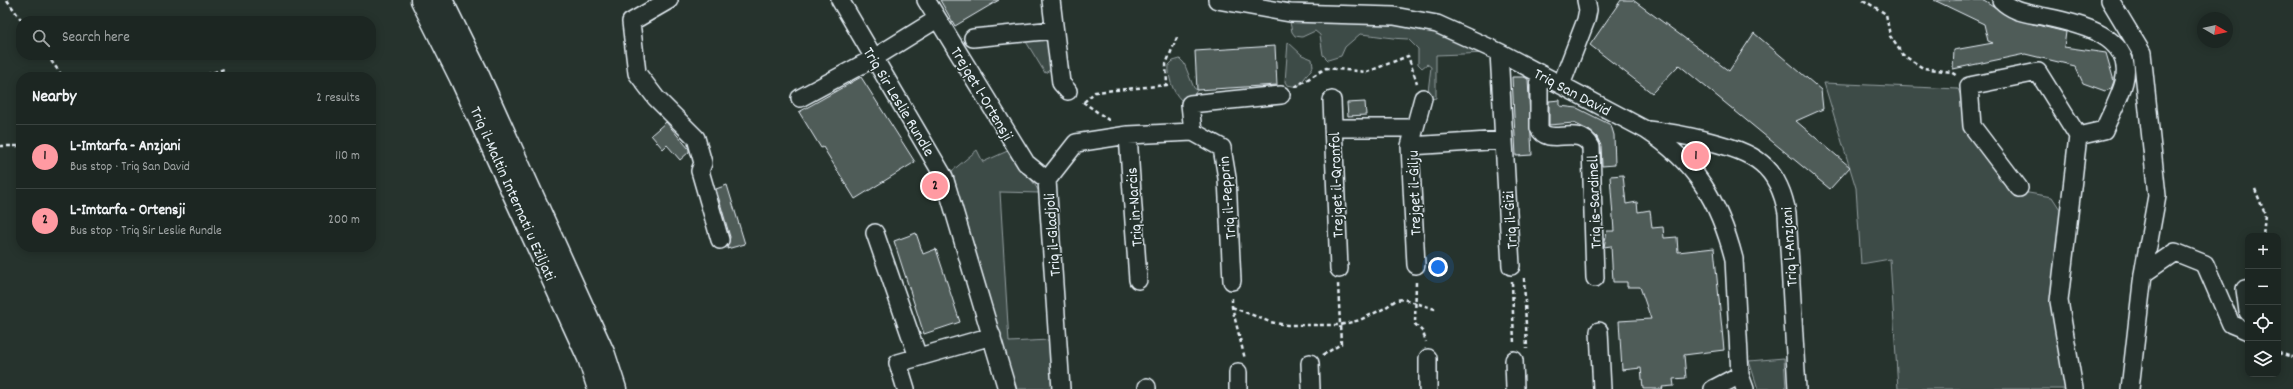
<!DOCTYPE html>
<html lang="en">
<head>
<meta charset="utf-8">
<style>
  :root { --surface:#1c2622; --page:#252e2a; --text:#f1f3f6; --muted:#a0a5a5; --line:#3a4340; --accent:#ff9aa2 }
  body { margin:0; font-family:Dekko,sans-serif; background:var(--page); color:var(--text) }
  .controls { position:absolute; right:12px; bottom:12px; display:grid; overflow:hidden; border-radius:8px; box-shadow:0 2px 10px #0003 }
  .controls button { width:36px; height:36px; display:grid; place-items:center; padding:0; border:0; border-bottom:1px solid var(--line); background:var(--surface); color:var(--text); font:20px sans-serif }
  .compass { position:absolute; left:2197px; top:12px; width:36px; height:36px; border-radius:50%; background:var(--surface); box-shadow:0 2px 10px #0003; rotate:99deg }
  .you { position:absolute; left:1438px; top:267px; width:14px; height:14px; margin:-10px; border:3px solid #fff; border-radius:50%; background:#1a73e8; box-shadow:0 0 0 6px #1a73e833 }
  .badge { display:grid; place-items:center; width:26px; height:26px; border-radius:50%; background:var(--accent); color:#111; font-size:13px; font-weight:700 }
  .pin { position:absolute; translate:-50% -50%; border:2px solid #fff; box-shadow:0 1px 4px #0006 }
  .list { margin:0; padding:0; list-style:none }
  h2 { display:flex; justify-content:space-between; align-items:center; height:52px; margin:0; padding:0 16px; font-size:17px }
  h2 small { font-size:13px; font-weight:400; color:var(--muted) }
  .list li { display:grid; grid-template-columns:26px 1fr auto; gap:12px; align-items:center; box-sizing:border-box; height:64px; padding:0 16px; border-top:1px solid var(--line) }
  .list b { display:block; font-size:15px; white-space:nowrap }
  .list p { margin:0; font-size:13px; white-space:nowrap; color:var(--muted) }
  .list em { font-size:13px; font-style:normal; color:var(--muted) }
  .icon { flex:none; width:22px; height:22px; fill:none; stroke:currentColor; stroke-width:2; stroke-linecap:round; stroke-linejoin:round }
  .map { position:relative; flex:none; width:2293px; height:389px; overflow:hidden }
  .search { position:absolute; background:var(--surface); box-shadow:0 2px 10px #0003; left:16px; top:16px; width:360px; height:44px; display:flex; align-items:center; gap:10px; box-sizing:border-box; padding:0 14px; border-radius:16px; color:var(--muted); font-size:15px }
  .panel { position:absolute; background:var(--surface); box-shadow:0 2px 10px #0003; left:16px; top:72px; width:360px; height:180px; border-radius:16px }
  .map>svg:first-child { display:block }
</style>
</head>
<body>
<div class="map">
<svg width="2293" height="389" viewBox="0 0 2293 389">
  <rect width="100%" height="100%" fill="#26332d"/>
  <filter id="ink" filterUnits="userSpaceOnUse"><feTurbulence type="fractalNoise" baseFrequency=".025" numOctaves="2"/><feDisplacementMap in="SourceGraphic" scale="8" xChannelSelector="R" yChannelSelector="G"/><feConvolveMatrix kernelMatrix="1 2 1 2 8 2 1 2 1" color-interpolation-filters="sRGB"/></filter>
  <g filter="url(#ink)">
    <path fill="#3e4b47" stroke="#939ea0" d="M1290,22L1411,25L1436,31L1488,53L1436,55V98L1427,100L1431,67L1427,64L1422,68L1418,64V49L1408,39C1391,39 1377,35 1360,34L1345,47L1341,56L1328,60L1323,55L1320,35L1315,31L1302,37L1295,36L1292,32Z
      M1044,39L1050,46L1053,68L1045,73L1025,40Z
      M1288,42L1302,55L1312,59L1313,67L1298,87L1287,85L1285,82Z
      M1180,59L1184,63L1194,88L1197,90L1192,99L1181,100C1172,91 1168,77 1169,65L1173,61Z
      M1824,83L1958,89L1999,180L2017,191L2052,197L2065,217L2068,389H1898L1890,259L1861,264L1856,188Z
      M1012,149L1040,193L1000,192L1009,342L1050,340L1054,389H1014L952,171L977,150L983,162Z
      M1784,358L1786,389H1758L1749,361Z"/>
    <path fill="#505c59" stroke="#e8f1f8" d="M940,0H999L955,26Z
      M1621,0H1633L1729,71L1754,33L1821,90L1823,109L1796,121L1850,167L1830,189L1679,65L1652,93L1590,45Z
      M1934,0H1984L2013,19L2066,32L2064,47L2106,53L2114,81L2111,89L2105,91L2083,83L2075,66L2025,54L1953,69L1954,50L1993,43L1988,41L1984,24Z
      M1275,46L1277,85L1197,90L1195,51Z
      M861,77L915,162L855,199L823,147L821,148L799,112Z
      M1512,77H1524L1528,79L1532,155L1516,156Z
      M1560,100V106L1577,108L1611,125L1614,135L1615,165L1602,166L1601,146L1597,137L1590,131L1574,123L1549,125V101Z
      M1365,102L1366,115L1348,116L1347,103Z
      M666,122L689,149V152L680,160L667,145L663,149L651,135Z
      M1623,175L1626,204L1637,202L1638,212L1650,210L1652,228L1663,227L1664,238L1677,237L1678,252L1714,248L1724,350L1684,355L1686,378L1673,379L1674,386L1662,387L1663,389H1643L1641,368L1622,370L1619,321L1651,319L1640,287H1627V282H1613L1611,246L1604,247L1607,231H1614L1610,176Z
      M727,185L745,244L727,249L730,237L716,189Z
      M916,233L923,254L936,249L960,322L924,334L894,241Z"/>
    <g fill="none" stroke-linecap="round" stroke-linejoin="round">
      <defs>
        <path id="minor" d="M669,0L631,22L637,73L656,98L696,138L703,163L700,171L720,240
          M840,0L944,177L1007,389
          M926,0L1026,163L1047,180
          M1051,0L1061,83L1068,91
          M1217,0L1290,13L1394,16L1437,24L1499,52L1646,130C1696,163 1719,201 1734,259L1740,375L1745,389
          M2001,0C2014,13 2028,13 2046,17C2079,24 2135,36 2124,82C2120,98 2110,115 2104,130L2078,136
          M2110,0L2142,53L2157,196L2143,274
          M973,38L1054,30
          M1499,52L1511,266
          M1539,73V128C1548,148 1579,123 1591,147L1595,278
          M1561,85L1586,20L1588,10L1586,0
          M800,98L874,58L937,19
          M1332,100L1339,269
          M1333,128H1415
          M1648,130C1669,132 1688,136 1708,141C1754,153 1778,164 1787,213L1797,389
          M1193,132L1222,148L1227,178L1232,281
          M1193,132L1190,104L1281,95
          M1128,135L1138,280
          M1410,146L1504,140
          M2019,188L1972,126L1969,86L2038,72L2078,136L2059,301L2074,389
          M875,233L918,357
          M1416,265L1410,146L1423,98
          M2245,289L2248,312
          M1599,331L1602,389
          M1428,358V389
          M1514,360L1515,389
          M1310,363L1311,389
          M1238,372V389
          M1147,387V389
          M906,389L898,363L992,336
          M1061,389L1047,180L1076,143L1128,135L1193,132
          M1713,389L1740,375
          M2130,389L2143,274L2175,252L2205,264L2231,324L2248,331"/>
        <path id="highway" d="M422,0L461,78L589,358L599,389
          M441,0L475,69L604,355L615,389"/>
      </defs>
      <use href="#minor" stroke="#e8f1f8" stroke-width="20"/>
      <use href="#highway" stroke="#e8f1f8" stroke-width="25"/>
      <path stroke="#e8f1f8" stroke-width="2.5" stroke-dasharray="4 3" stroke-linecap="butt" d="M7,0L22,21
        M1863,0L1886,14L1890,36L1903,55L1923,68L1951,72L1957,76
        M47,55L63,77
        M200,77L224,69
        M1295,87L1326,68L1367,72L1408,56L1417,83
        M1083,102L1110,121
        M1084,102L1095,92L1167,85L1166,64L1178,35
        M0,146H21
        M2255,189L2265,214L2263,236
        M1524,278L1527,349
        M1416,282L1415,324L1423,332L1426,342
        M1512,282L1514,345
        M1232,298V307L1245,359
        M1232,307L1270,322L1287,325H1340L1360,320L1385,308L1396,300L1403,299L1438,310
        M2278,353L2293,357
        M1323,355L1341,344L1338,284"/>
      <use href="#minor" stroke="#26332d" stroke-width="17"/>
      <use href="#highway" stroke="#26332d" stroke-width="22"/>
    </g>
  </g>
  <g text-anchor="middle" stroke-width="3" stroke-linejoin="round" paint-order="stroke">
    <g font-size="16" fill="#e8f1f8" stroke="#26332d">
      <text transform="translate(1573 91) rotate(28)" y="6">Triq San David</text>
      <text transform="translate(983 93) rotate(59)" y="6">Trejqet l-Ortensji</text>
      <text transform="translate(900 101) rotate(59)" y="6">Triq Sir Leslie Rundle</text>
      <text transform="translate(1335 185) rotate(-92)" y="6">Trejqet il-Qronfol</text>
      <text transform="translate(514 193) rotate(66)" y="6">Triq il-Maltin Internati u Eżiljati</text>
      <text transform="translate(1413 193) rotate(-92)" y="6">Trejqet il-Ġilju</text>
      <text transform="translate(1226 198) rotate(-95)" y="6">Triq il-Pepprin</text>
      <text transform="translate(1593 202) rotate(-92)" y="6">Triq is-Sardinell</text>
      <text transform="translate(1133 207) rotate(-94)" y="6">Triq in-Narċis</text>
      <text transform="translate(1509 220) rotate(-94)" y="6">Triq il-Ġiżi</text>
      <text transform="translate(1051 235) rotate(-94)" y="6">Triq il-Gladjoli</text>
      <text transform="translate(1788 247) rotate(-94)" y="6">Triq l-Anzjani</text>
    </g>
  </g>
</svg>
<div class="controls">
<button>+</button>
<button>−</button>
<button><svg class="icon" aria-label="locate" viewBox="0 0 24 24"><circle cx="12" cy="12" r="6"/><path d="M12 2v4M12 18v4M2 12h4M18 12h4"/></svg></button>
<button><svg class="icon" aria-label="layers" viewBox="0 0 24 24"><path d="M12 4l9 5-9 5-9-5zM3 14l9 5 9-5"/></svg></button>
</div>
<svg class="compass" viewBox="-18 -18 36 36"><path d="M0-13l5 13h-10z" fill="#e53935"/><path d="M0 13l5-13h-10z" fill="#a0a5a5"/></svg>
<div class="you"></div>
<div class="pin badge" style="left:1696px;top:156px">1</div>
<div class="pin badge" style="left:935px;top:186px">2</div>
<div class="search"><svg class="icon" aria-label="search" viewBox="0 0 24 24"><circle cx="10" cy="10" r="6"/><path d="M15 15l6 6"/></svg>Search here</div>
<section class="panel">
<h2>Nearby<small>2 results</small></h2>
<ul class="list">
<li><span class="badge">1</span><div><b>L-Imtarfa - Anzjani</b><p>Bus stop · Triq San David</p></div><em>110 m</em></li>
<li><span class="badge">2</span><div><b>L-Imtarfa - Ortensji</b><p>Bus stop · Triq Sir Leslie Rundle</p></div><em>200 m</em></li>
</ul>
</section>
</div>
</body>
</html>
